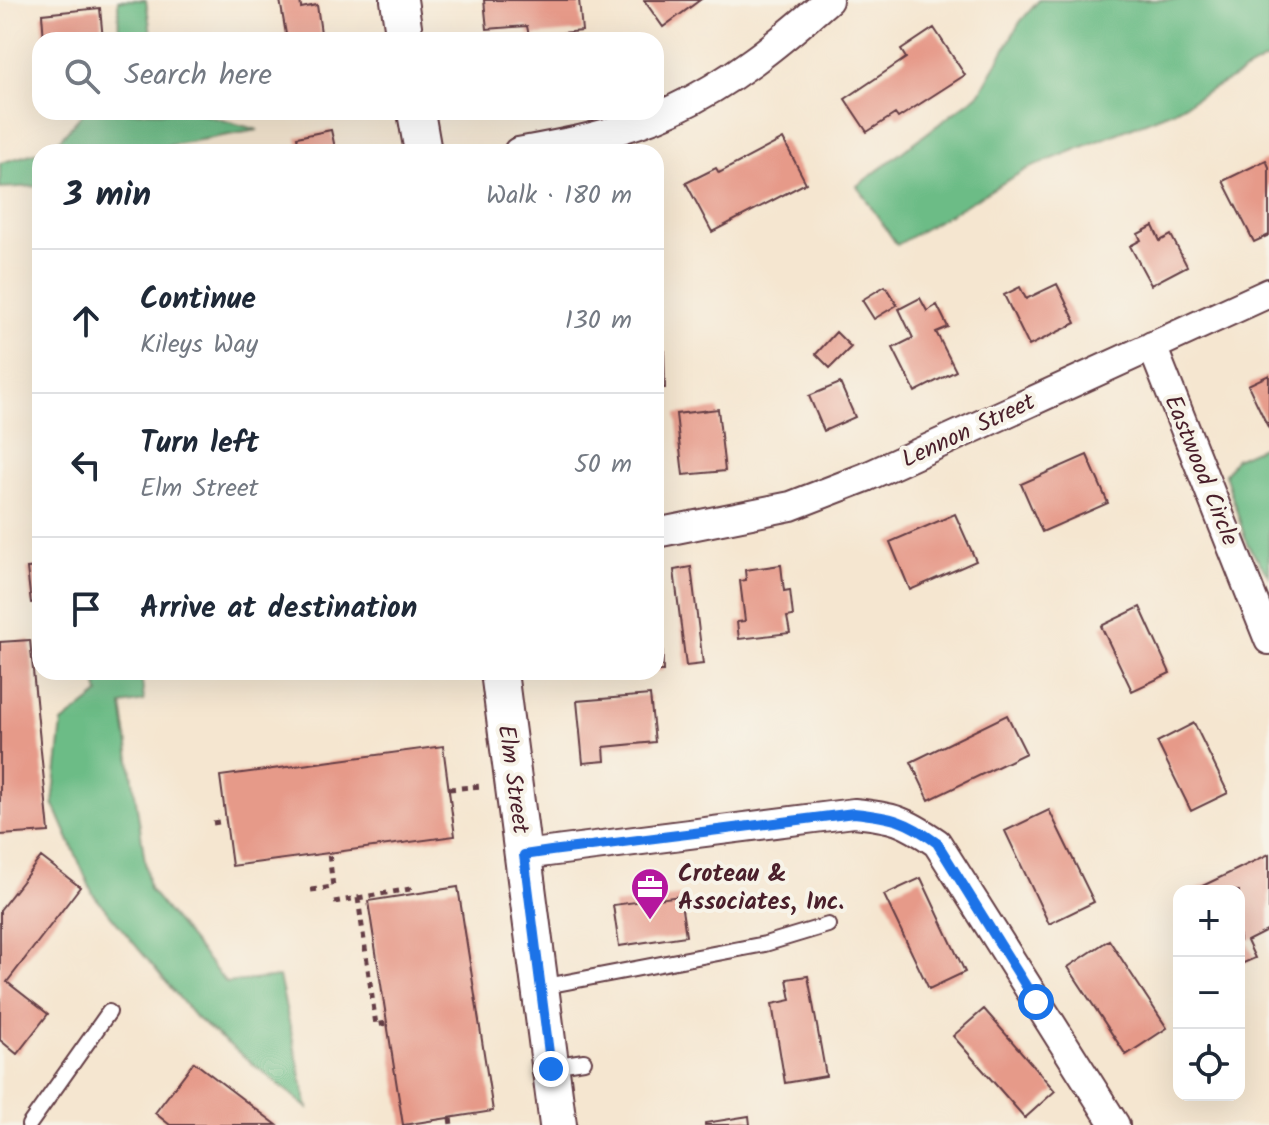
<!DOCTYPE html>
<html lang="en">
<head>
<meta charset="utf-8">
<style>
  :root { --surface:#fff; --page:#f2f2f3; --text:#1f2937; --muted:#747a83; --line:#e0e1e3 }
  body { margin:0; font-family:Kalam,sans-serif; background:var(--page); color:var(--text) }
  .controls { position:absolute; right:24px; bottom:24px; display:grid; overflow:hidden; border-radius:16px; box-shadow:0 8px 32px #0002 }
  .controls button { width:72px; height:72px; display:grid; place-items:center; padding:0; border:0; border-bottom:2px solid var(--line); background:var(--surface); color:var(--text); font:40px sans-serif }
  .stop { position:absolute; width:24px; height:24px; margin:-18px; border:6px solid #1a73e8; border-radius:50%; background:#fff }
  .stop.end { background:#1a73e8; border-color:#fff; box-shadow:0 2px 8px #0008 }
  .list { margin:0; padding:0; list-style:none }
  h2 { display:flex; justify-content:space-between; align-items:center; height:104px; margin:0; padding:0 32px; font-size:34px }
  h2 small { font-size:26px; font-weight:400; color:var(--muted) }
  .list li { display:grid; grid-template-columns:52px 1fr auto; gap:24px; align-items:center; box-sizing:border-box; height:144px; padding:0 32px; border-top:2px solid var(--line) }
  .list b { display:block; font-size:30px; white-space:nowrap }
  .list p { margin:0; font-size:26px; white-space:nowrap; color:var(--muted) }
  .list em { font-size:26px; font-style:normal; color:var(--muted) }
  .icon { flex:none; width:44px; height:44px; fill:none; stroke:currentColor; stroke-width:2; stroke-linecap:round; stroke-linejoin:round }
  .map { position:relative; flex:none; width:1269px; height:1125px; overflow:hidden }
  .search { position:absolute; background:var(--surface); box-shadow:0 8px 32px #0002; left:32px; top:32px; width:632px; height:88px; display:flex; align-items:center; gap:20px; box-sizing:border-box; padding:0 28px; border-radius:24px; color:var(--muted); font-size:30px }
  .panel { position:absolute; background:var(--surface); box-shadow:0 8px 32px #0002; left:32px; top:144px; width:632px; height:536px; border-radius:24px }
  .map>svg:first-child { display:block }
</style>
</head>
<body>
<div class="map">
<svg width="1269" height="1125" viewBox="0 0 1269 1125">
  <rect width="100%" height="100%" fill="#f7f3e8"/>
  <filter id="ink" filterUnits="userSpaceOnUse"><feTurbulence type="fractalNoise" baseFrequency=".0125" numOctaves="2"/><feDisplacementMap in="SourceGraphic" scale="16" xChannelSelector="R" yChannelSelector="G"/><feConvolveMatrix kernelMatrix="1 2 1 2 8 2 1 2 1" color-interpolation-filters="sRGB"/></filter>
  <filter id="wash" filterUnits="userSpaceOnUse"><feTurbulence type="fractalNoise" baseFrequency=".006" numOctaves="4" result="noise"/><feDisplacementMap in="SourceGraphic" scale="32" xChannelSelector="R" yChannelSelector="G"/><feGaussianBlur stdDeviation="1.8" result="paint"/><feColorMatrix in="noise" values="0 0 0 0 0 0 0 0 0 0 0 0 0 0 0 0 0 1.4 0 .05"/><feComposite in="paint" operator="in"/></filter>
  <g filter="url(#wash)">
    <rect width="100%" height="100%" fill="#f5e6d0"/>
    <path fill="#6cbc86" stroke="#5b6e58" stroke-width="2" d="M118,0H146L152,40H119Z
      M1039,0H1269V58L1173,111L1027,169L897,245L857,186L980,93L1020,22Z
      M84,112H194L258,130L159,147V152H40V186L0,188V163L52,148Z
      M1269,444V576L1247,544L1225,474L1235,459Z
      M94,672H141L144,701L122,705L149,889L226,983L279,977L308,1108L196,1018L93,894L53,803L62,723L99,694Z"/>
    <g id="blocks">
      <path fill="#e69a89" d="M280,0H300L301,8L317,5L322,40H287Z
        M484,0H579L582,31L529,36L527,26L487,29Z
        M644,0H700L663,27Z
        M100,8L103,40H44L42,14Z
        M934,28L965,75L898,118L895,114L867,132L845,99L906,58L901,50Z
        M331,130L336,152H300L297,137Z
        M783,139L806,183L712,232L686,183L716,168L719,173Z
        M1266,160L1269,167V235L1254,242L1223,181Z
        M1153,226L1160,241L1171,235L1187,266L1151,285L1130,246L1141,240L1138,234Z
        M1057,284L1076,323L1029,346L1004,295L1020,287L1026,299Z
        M885,286L897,305L874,319L862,300Z
        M920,298L927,311L937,305L948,327L936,332L956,371L915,392L893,348L913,338L899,309Z
        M836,332L851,347L830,368L816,354Z
        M664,351L665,388H656V352Z
        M1269,375V429L1248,385Z
        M840,383L855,417L824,431L809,396Z
        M718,409L725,471L683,475L676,414Z
        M1087,455L1108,503L1042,532L1021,484Z
        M955,514L976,561L910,590L890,542Z
        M781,565L784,591L790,590L793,616L787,617L790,633L739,639L737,622L745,621L740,581L746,580L745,570Z
        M40,567V602L31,603L27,568Z
        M691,567L703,664L686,666L674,570Z
        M1140,607L1170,673L1132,691L1101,626Z
        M656,639H662L663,671H656Z
        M30,640L49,832L0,835V642Z
        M650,695L655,742L604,747L605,761L583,763L577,701Z
        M1007,715L1026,753L929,800L911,762Z
        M1194,723L1228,793L1191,811L1157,742Z
        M443,746L455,836L232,866L220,776Z
        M1049,810L1094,902L1049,924L1005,831Z
        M1269,854V930L1247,941L1255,958L1239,965V891H1192Z
        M41,857L80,887L7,982L48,1014L17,1054L0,1040V910Z
        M921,878L965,972L929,989L884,895Z
        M458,887L493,1111L403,1125L368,901Z
        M680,896L686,936L619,946L613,905Z
        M1109,940L1167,1028L1126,1055L1068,967Z
        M808,976L826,1076L785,1083L772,1004L791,1000L787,979Z
        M984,1009L1055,1091L1025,1118L953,1036Z
        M194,1062L277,1125H170L155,1113Z
        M749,1116L750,1125H705V1123Z"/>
    </g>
  </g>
  <g filter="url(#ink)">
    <use href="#blocks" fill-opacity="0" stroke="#643d44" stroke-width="2"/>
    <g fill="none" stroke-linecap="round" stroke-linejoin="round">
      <defs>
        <path id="service" d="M541,987L765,944L828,925
          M551,1066L584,1061
          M29,1125L109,1012"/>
        <path id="minor" d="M518,152C570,143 624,132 672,110C731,83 780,42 828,0
          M1152,346L1269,640
          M656,533L791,506L866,477L1269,293
          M524,855L854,813C893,817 904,820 937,843L1115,1125"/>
        <path id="tertiary" d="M399,0L405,40
          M416,112L423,152
          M499,672L558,1125"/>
      </defs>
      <use href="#service" stroke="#643d44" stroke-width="18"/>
      <use href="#minor" stroke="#643d44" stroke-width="32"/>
      <use href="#tertiary" stroke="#643d44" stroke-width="40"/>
      <path stroke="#643d44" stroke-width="5" stroke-dasharray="6 6" stroke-linecap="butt" d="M449,789L482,786
        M213,823L226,821
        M311,890L333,887L329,853
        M358,898L376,1025L387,1023
        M334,902L410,889L411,894
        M450,1118L451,1125"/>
      <use href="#service" stroke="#fff" stroke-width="14"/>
      <use href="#minor" stroke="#fff" stroke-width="28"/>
      <use href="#tertiary" stroke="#fff" stroke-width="36"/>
    </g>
  </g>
  <g fill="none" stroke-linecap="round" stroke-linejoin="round" filter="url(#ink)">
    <path stroke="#1a73e8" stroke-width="10" d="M551,1069L524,855L551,851L854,813C891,817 906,820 937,843L1036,1002"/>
  </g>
  <defs>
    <symbol id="office-pin" viewBox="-11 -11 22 30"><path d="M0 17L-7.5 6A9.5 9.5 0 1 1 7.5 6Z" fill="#b5179e" stroke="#f7f3e8"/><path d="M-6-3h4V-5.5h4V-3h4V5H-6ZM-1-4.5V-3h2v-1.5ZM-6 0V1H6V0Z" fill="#fff"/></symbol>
  </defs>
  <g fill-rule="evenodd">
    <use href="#office-pin" x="628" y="865" width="44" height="60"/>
  </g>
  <g text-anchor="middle" stroke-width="8" stroke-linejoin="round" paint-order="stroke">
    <g font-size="24" fill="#4a1f2b" stroke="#f7f3e8">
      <text transform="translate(968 430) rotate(-25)" y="8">Lennon Street</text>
      <text transform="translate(1202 470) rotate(68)" y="8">Eastwood Circle</text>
      <text transform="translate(514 779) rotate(82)" y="8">Elm Street</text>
    </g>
    <g font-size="24" font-weight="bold" fill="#4a1f2b" stroke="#f7f3e8" text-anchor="start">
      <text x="678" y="881">Croteau &amp;<tspan x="678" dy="28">Associates, Inc.</tspan></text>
    </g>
  </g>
</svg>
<div class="controls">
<button>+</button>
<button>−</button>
<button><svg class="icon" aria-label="locate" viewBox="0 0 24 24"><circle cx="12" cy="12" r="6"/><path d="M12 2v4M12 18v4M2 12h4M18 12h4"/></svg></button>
</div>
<div class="stop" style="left:1036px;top:1002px"></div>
<div class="stop end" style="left:551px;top:1069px"></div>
<div class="search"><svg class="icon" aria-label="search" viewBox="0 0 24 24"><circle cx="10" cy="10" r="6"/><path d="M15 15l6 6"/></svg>Search here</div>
<section class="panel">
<h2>3 min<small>Walk · 180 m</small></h2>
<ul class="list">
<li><svg class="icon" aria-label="ahead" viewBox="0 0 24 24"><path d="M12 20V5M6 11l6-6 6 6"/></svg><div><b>Continue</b><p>Kileys Way</p></div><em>130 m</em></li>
<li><svg class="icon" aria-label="left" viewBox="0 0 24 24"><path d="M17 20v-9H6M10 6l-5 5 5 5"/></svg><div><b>Turn left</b><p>Elm Street</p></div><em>50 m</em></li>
<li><svg class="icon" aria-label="arrive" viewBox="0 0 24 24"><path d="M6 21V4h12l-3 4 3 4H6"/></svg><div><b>Arrive at destination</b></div></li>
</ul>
</section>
</div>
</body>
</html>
